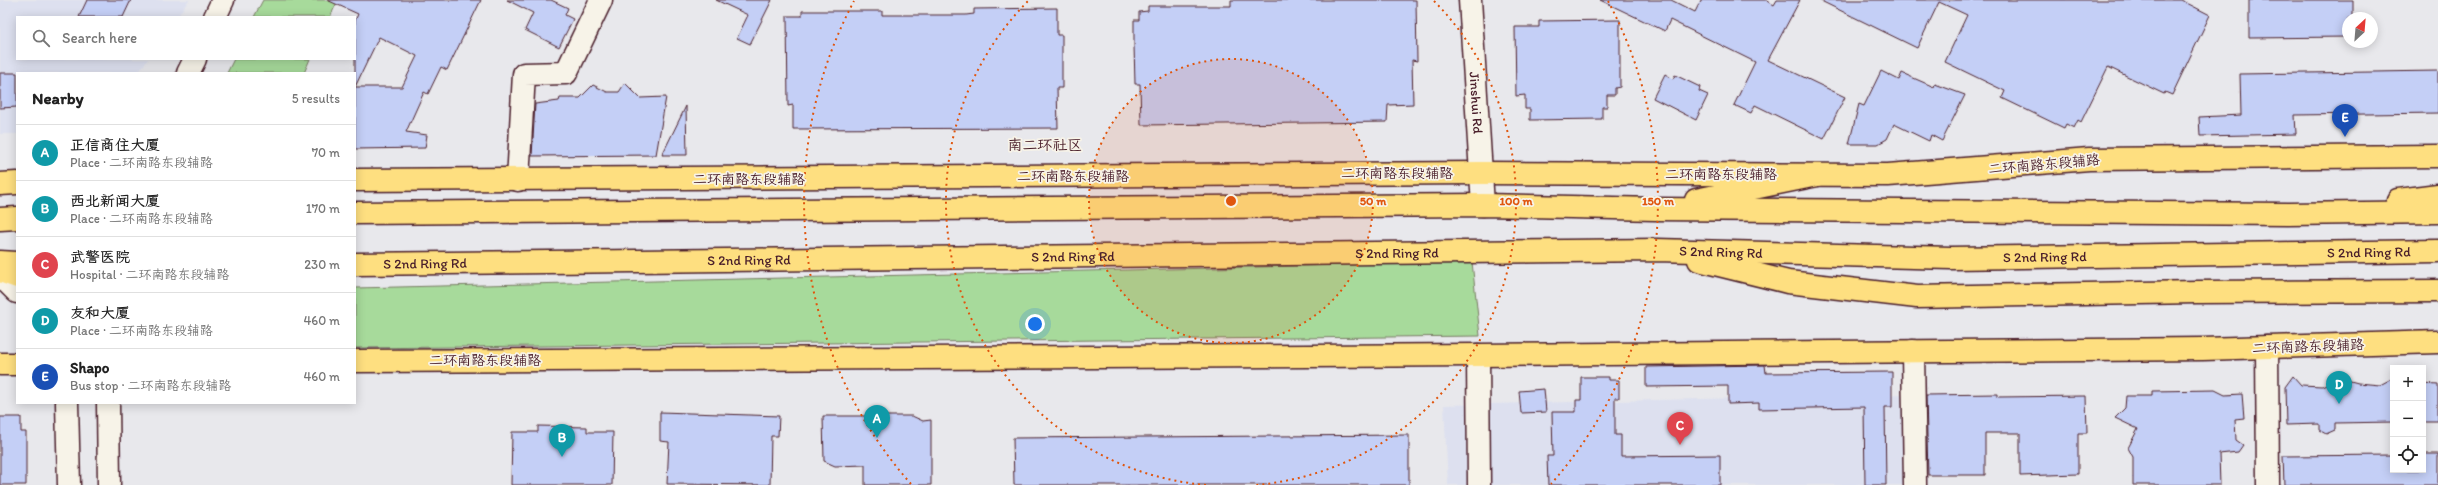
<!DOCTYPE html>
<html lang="en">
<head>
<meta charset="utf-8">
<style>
  :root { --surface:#fff; --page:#f2f2f2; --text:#222; --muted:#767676; --line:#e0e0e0; --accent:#c8321e }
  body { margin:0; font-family:Itim,"LXGW WenKai TC",sans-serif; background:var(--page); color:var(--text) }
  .controls { position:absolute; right:12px; bottom:12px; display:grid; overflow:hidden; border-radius:0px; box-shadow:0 2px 10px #0003 }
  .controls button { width:36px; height:36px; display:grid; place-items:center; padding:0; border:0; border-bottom:1px solid var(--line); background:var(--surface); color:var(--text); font:20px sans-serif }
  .compass { position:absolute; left:2342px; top:12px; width:36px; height:36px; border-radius:50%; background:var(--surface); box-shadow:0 2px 10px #0003; rotate:26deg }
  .you { position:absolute; left:1035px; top:324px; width:14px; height:14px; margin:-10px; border:3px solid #fff; border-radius:50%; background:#1a73e8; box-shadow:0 0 0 6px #1a73e833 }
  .badge { display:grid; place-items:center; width:26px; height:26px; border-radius:50%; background:var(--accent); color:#fff; font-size:13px; font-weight:700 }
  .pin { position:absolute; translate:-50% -33px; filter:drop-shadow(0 1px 2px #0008) }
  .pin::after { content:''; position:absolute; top:21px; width:14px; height:12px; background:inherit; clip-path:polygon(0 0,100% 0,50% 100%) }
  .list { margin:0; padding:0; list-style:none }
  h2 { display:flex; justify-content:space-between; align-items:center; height:52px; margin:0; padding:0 16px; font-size:17px }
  h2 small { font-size:13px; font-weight:400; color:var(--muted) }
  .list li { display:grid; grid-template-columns:26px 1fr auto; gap:12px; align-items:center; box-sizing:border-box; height:56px; padding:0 16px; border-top:1px solid var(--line) }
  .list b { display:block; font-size:15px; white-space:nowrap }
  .list p { margin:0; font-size:13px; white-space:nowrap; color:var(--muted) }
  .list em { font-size:13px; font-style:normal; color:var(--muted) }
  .icon { flex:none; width:22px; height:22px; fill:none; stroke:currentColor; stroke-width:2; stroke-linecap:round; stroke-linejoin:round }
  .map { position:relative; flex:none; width:2438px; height:485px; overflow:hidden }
  .search { position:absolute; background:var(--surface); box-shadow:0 2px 10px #0003; left:16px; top:16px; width:340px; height:44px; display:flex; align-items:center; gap:10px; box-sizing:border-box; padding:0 14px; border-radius:0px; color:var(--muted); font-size:15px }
  .panel { position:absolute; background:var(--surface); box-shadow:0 2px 10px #0003; left:16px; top:72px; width:340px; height:332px; border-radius:0px }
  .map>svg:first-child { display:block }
</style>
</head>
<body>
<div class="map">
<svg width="2438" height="485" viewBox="0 0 2438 485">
  <rect width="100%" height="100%" fill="#e8e8ec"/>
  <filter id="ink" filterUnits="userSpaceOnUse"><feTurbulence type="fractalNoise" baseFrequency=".025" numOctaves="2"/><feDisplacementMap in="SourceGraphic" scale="8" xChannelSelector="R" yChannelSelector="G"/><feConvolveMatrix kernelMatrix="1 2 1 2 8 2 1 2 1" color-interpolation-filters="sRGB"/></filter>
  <g filter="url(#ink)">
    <path fill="#dde0ef" d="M0,0H189L177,17H17V59H148L138,73H17V134H0Z
      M1914,394L1915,485H1448L1444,405Z"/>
    <path fill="#a7da9b" stroke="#787c63" d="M263,0H338L330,17H254Z
      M234,59H310L304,73H227Z
      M1472,262L1480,336L355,348V288Z"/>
    <path fill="#c4cff6" stroke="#4a1f2b" d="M87,0H131L123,17H79Z
      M327,0H481L447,70L441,67L428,94L424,92L406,132L427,135L425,148L355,149V87H402L417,56L379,37L355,87V21L358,14Z
      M507,0H551L568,8L565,15L573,19L559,47L525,30L533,13Z
      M716,0H772L750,44L737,38L748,15Z
      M1231,0H1416L1417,61L1412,60L1413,104L1388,105L1387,122L1141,125L1140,84H1135L1134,45V20H1139V12L1148,11V6H1231Z
      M1600,0H1671L1695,12L1701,0H1766L1774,5L1777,0H1800L1768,60L1845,97L1824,139L1755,105L1751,113L1734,105L1755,62L1670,20L1665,31Z
      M1819,0H2181L2210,15L2172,95L2165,92L2164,94L2108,67L2081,122L2078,120L2074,128L2066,124L2064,128L2002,98L2005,91L1945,62L1967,15L1939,2L1917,48Z
      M2249,0H2353V18H2348V37L2249,38Z
      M1057,8V35H1062V88H1057L1058,128L793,129V105L788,106L787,16H802V11H882V15H966L974,14V9Z
      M1620,20V87L1615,88V95H1607V107H1602V119L1530,120V109H1525V95L1516,96L1515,27H1539V21Z
      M1881,71L1899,80L1902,73L1934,87L1935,84L1965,95L1942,141L1931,135L1929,141L1894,124L1887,139L1878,144H1849L1859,104L1864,106Z
      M2438,71V113L2295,115L2296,134L2200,136L2199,117L2241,115L2240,74Z
      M0,73H17V107L0,108Z
      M1665,74L1673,79L1675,75L1700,87L1699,91L1708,95L1696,120L1653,98Z
      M625,83L640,98L666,97L656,155L532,156L535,104L559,101L560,98H580L593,85L607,92H619Z
      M686,106L687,155H662Z
      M1765,365L1766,373L1892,372V407H1885L1886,485H1865L1864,407L1759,409V403L1728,404V386L1646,387V367Z
      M2293,376L2301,385L2322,386L2339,378L2358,383L2380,385L2393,378V422L2335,423V430L2326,434L2319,430V424L2286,425L2285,387Z
      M1581,377H1609V380H1619V398H1615V435H1621V456L1720,455V485H1548L1547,456H1553L1552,412H1576V400H1581Z
      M2423,384L2438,385V421H2423Z
      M1544,389L1546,412L1521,413L1519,391Z
      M2215,390L2225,395L2242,394L2244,418L2235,419L2236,440L2243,445L2238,452L2219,454L2220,485H2133V457L2128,448L2138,429L2115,418L2125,408L2126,396H2152V391Z
      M1998,394V397L2086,396L2087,433H2078V474L2020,476V433H1985V475H1928L1926,395Z
      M660,412L779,416L778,436H771L770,485L667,484L669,442L660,441Z
      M823,416H912L923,421L931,420V485H865V465L835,466L824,461Z
      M0,417H21V432H26V485H0Z
      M538,426L587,427V432H613L612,485H511L512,432H538Z
      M1409,435V485H1014L1013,438Z
      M2423,454H2438V485H2284L2283,456L2393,455V470H2423Z"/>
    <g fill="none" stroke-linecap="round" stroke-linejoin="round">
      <defs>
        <g id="minor">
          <path id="s1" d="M1470,0L1483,205"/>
          <path d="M215,17L223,0"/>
          <path d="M188,73L195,59"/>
          <path d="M518,180L524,74L566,73L601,0"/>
          <path d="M0,275L17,292"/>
          <path d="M2267,347L2268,485"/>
          <path d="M1913,351L1915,485"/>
          <path d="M1478,355L1479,485"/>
          <path d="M67,403L69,485"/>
          <path d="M108,403L109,485"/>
        </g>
        <path id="major" d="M355,180L1482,173L1888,175L2089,159L2438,156
          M0,184L17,183
          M0,271L17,277
          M355,361L1478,355L2203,349L2438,342
          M0,364H17"/>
        <g id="highway">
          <path d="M1696,200L1817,175"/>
          <path d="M2398,200L2438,195"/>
          <path d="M355,213L1483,205L1655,209L2288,214L2438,212"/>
          <path d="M0,219L17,218"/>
          <path d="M1699,260L1788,282L1917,297L2197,292L2438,291"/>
          <path d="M0,262L17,263"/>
          <path id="s2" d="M355,264L1657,250L1951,258L2438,251"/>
        </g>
      </defs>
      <use href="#minor" stroke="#4a1f2b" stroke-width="25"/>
      <use href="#major" stroke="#4a1f2b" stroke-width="25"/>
      <use href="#highway" stroke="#4a1f2b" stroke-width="25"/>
      <use href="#minor" stroke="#f7f3e8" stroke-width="22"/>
      <use href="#major" stroke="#fedf80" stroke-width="22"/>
      <use href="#highway" stroke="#fedf80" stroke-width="22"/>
    </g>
  </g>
  <circle cx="1231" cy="201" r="142" fill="#e0560e" fill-opacity=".12"/>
  <g fill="none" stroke="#e0560e" stroke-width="2" stroke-dasharray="2 4">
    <circle cx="1231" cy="201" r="142"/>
    <path d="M1206 485A285 285 0 0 1 1028 1M1434 1A285 285 0 0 1 1256 485"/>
    <path d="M911 484A427 427 0 0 1 854 1M1608 1A427 427 0 0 1 1551 484"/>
  </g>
  <g text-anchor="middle" stroke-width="3.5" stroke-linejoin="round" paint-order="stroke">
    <g font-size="14" fill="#4a1f2b" stroke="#f7f3e8">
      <text dy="5" stroke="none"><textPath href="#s1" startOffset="103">Jinshui Rd</textPath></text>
      <text transform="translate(2044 164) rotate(-5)" y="5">二环南路东段辅路</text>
      <text x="1397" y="178">二环南路东段辅路</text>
      <text x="1721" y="179">二环南路东段辅路</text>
      <text x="1073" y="181">二环南路东段辅路</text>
      <text x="749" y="184">二环南路东段辅路</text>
      <text dy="5" stroke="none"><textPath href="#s2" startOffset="1366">S 2nd Ring Rd</textPath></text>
      <text dy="5" stroke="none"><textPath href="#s2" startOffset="2014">S 2nd Ring Rd</textPath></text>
      <text dy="5" stroke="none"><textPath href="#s2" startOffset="1042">S 2nd Ring Rd</textPath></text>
      <text dy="5" stroke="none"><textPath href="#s2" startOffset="718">S 2nd Ring Rd</textPath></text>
      <text dy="5" stroke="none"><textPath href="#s2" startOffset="1690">S 2nd Ring Rd</textPath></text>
      <text dy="5" stroke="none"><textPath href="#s2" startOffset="394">S 2nd Ring Rd</textPath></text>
      <text dy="5" stroke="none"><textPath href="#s2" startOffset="70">S 2nd Ring Rd</textPath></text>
      <text transform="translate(2308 346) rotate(-2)" y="5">二环南路东段辅路</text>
      <text x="485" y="365">二环南路东段辅路</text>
    </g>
    <g font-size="15" fill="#4a1f2b" stroke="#f7f3e8">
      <text x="1045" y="150">南二环社区</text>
    </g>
  </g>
  <circle cx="1231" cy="201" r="6" fill="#e0560e" stroke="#f7f3e8" stroke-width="2"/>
  <g font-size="12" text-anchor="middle" font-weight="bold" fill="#e0560e" stroke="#f7f3e8" stroke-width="3.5" stroke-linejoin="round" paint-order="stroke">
    <text x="1373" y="205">50 m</text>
    <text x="1516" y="205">100 m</text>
    <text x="1658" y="205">150 m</text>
  </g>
</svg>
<div class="controls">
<button>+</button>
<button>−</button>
<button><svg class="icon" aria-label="locate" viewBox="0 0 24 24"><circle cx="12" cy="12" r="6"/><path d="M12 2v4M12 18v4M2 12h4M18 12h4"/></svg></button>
</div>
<svg class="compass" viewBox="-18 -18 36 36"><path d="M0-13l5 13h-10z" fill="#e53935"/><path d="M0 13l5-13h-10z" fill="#767676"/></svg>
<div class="you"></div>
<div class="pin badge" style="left:877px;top:438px;background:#0f9aa8">A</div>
<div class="pin badge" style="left:562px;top:457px;background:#0f9aa8">B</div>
<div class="pin badge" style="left:1680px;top:445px;background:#e0444e">C</div>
<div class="pin badge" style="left:2339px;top:404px;background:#0f9aa8">D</div>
<div class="pin badge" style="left:2345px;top:137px;background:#1a4fb4">E</div>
<div class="search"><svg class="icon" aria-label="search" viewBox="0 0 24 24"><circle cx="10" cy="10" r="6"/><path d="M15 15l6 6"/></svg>Search here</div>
<section class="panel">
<h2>Nearby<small>5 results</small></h2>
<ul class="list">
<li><span class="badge" style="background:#0f9aa8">A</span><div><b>正信商住大厦</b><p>Place · 二环南路东段辅路</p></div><em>70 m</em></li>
<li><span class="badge" style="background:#0f9aa8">B</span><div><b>西北新闻大厦</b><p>Place · 二环南路东段辅路</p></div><em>170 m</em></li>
<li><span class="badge" style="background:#e0444e">C</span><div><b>武警医院</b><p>Hospital · 二环南路东段辅路</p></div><em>230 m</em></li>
<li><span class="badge" style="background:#0f9aa8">D</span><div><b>友和大厦</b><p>Place · 二环南路东段辅路</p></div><em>460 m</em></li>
<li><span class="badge" style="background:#1a4fb4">E</span><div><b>Shapo</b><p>Bus stop · 二环南路东段辅路</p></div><em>460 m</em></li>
</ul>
</section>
</div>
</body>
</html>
